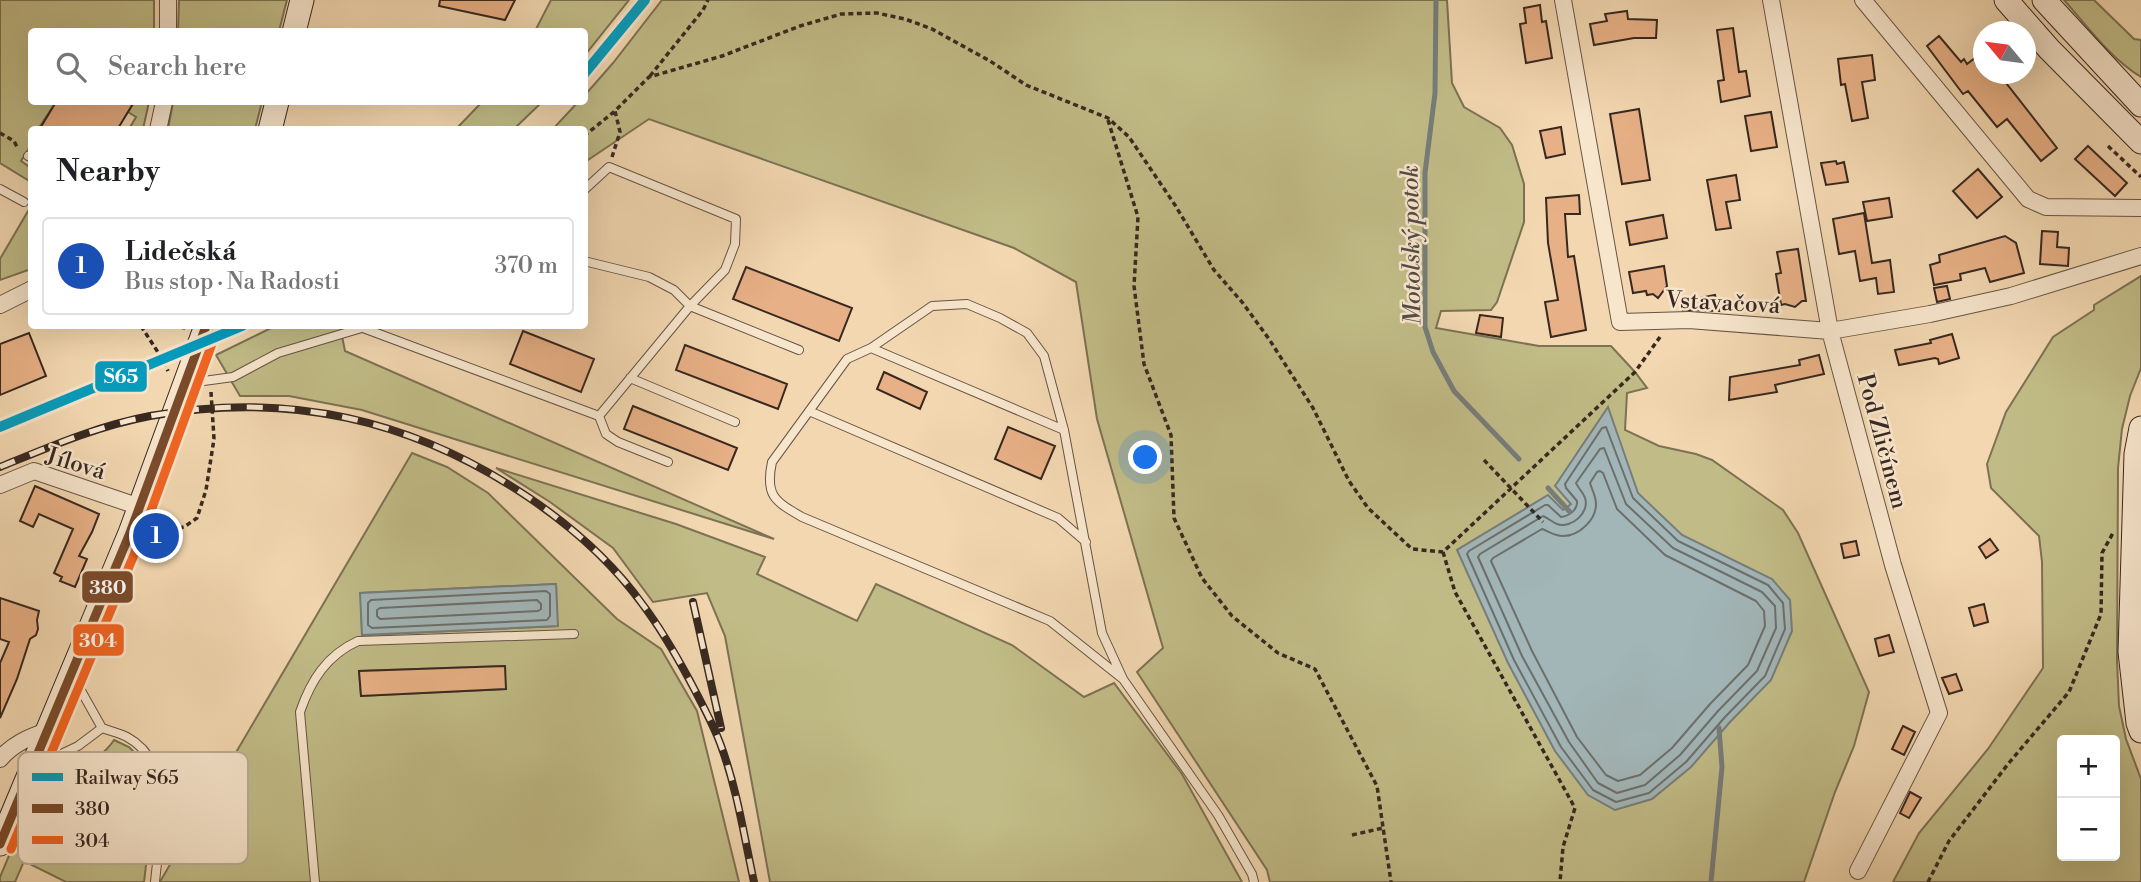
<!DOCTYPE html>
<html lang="en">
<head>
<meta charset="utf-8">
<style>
  :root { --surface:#fff; --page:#f6f6f6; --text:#202124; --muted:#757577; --line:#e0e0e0; --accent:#db2777 }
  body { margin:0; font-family:"Libre Bodoni",serif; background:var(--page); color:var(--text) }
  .controls { position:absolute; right:21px; bottom:21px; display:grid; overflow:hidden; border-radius:7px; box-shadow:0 7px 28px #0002 }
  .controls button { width:63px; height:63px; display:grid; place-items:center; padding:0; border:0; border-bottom:2px solid var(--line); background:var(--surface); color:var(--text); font:35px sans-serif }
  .compass { position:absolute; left:1973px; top:21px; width:63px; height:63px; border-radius:50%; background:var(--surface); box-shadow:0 7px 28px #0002; rotate:299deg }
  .you { position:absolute; left:1146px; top:458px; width:24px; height:24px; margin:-18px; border:5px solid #fff; border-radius:50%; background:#1a73e8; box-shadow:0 0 0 10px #1a73e833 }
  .badge { display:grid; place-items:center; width:46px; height:46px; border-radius:50%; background:var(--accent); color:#fff; font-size:23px; font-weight:700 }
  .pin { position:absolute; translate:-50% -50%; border:4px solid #fff; box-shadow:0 2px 7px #0006 }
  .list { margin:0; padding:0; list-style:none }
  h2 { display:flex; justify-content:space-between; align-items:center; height:91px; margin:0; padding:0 28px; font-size:30px }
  h2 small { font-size:23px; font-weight:400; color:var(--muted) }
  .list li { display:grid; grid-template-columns:46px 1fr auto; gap:21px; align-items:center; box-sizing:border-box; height:98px; margin:0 14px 14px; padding:0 14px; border:2px solid var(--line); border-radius:7px }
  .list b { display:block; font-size:26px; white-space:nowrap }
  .list p { margin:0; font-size:23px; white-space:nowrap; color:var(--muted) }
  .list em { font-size:23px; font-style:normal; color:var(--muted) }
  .icon { flex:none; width:38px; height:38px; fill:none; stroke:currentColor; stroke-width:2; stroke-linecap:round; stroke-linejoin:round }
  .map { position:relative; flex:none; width:2141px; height:882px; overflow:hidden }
  .search { position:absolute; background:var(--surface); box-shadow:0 7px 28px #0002; left:28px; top:28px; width:560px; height:77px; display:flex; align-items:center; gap:18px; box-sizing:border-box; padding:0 24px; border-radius:7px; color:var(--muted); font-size:26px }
  .panel { position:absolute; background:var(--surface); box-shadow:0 7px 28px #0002; left:28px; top:126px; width:560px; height:203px; border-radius:7px }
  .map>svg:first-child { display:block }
</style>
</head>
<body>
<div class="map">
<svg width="2141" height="882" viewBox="0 0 2141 882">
  <rect width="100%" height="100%" fill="#f2d7b0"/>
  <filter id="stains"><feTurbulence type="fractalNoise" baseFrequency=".00286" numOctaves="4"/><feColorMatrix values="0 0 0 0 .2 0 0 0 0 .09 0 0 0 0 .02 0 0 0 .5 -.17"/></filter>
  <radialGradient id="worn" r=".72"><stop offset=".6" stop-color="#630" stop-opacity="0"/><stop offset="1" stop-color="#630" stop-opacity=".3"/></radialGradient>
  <path fill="#c1bc87" stroke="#7c7254" stroke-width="2" fill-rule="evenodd" d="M0,0H154V31L32,32V102H56L38,129L32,130L31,145L21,161L31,168V182L0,163Z
    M179,0H287L279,31L178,32Z
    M551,0H629L585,55L584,32L535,31Z
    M662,0H1447L1452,83L1464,107L1500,128L1512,145L1524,184V222L1497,302L1491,310L1441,311L1436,328L1539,346H1611L1635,372L1647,388L1627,393L1625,430L1659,446L1696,454L1712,460L1783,510L1798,533L1869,692L1854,746L1835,792L1804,882H1270L1267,870L1137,672L1163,648L1097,419L1076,282L1014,248L649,119L585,162L584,130H552L578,102H584L585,95L613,63Z
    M2064,0H2094L2134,39L2141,40V77C2110,58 2088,27 2064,0Z
    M132,102H149L143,129H129L136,117L128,112L133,103Z
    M173,102H262L255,129H168Z
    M482,102H542L514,129H456Z
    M31,206V269L0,280V259Z
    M2141,276V368L2130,396L2122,429L2118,468L2117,660L2119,706L2126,739L2141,779V882H1893L1919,833L1988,749L2043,668L2042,562L2039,536L1991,488L1987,464L2006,412L2053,337L2094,310V305ZM2062,740H2115V856H2062Z
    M275,326H340L345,351L774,539L362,410L289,396H240L216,355Z
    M412,453L447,467L488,493L617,619L661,649L697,711L739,882H154L161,880ZM556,584L557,626L362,635L361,593ZM504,666L505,689L361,696L359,671Z
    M496,468L676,524L765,557L757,574L857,621L876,584L1012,645L1084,697L1114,683L1182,774L1242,882H770L725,636L707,593L653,602L613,548L550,502Z
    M114,740L129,747L140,758L147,774L153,806L144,882H66L24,861L15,882H0V877C11,852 26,809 45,790C65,770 98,765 114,740Z"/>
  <path fill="#a2b6b8" stroke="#777d7b" stroke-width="2" d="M1608,407L1638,493L1682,535L1772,579L1790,600L1792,631L1771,680L1730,722L1691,767L1652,799L1615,810L1588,795L1555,751L1508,663L1457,550L1548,495L1563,510L1571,504L1555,486Z
    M556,584L558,626L362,635L360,593Z"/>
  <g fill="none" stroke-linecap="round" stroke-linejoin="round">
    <path stroke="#6c6f6c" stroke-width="2" d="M1606,427L1633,498L1678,541L1768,585L1783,603L1785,629L1765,676L1725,717L1686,762L1649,793L1616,802L1593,790L1561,747L1514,660L1467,554L1469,551L1545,505H1548L1561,517C1570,516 1578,509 1577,501L1566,488L1565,484L1602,428Z
      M1604,448L1626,504L1673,548L1762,592L1775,606L1776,628L1757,671L1718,711L1680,755L1645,785L1617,793L1598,783L1569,742L1522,656L1478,557L1480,554L1543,516C1548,518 1552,522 1557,524C1572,529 1590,512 1585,498C1583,492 1578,488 1576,483L1600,449Z
      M1600,471L1603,473L1617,509L1665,555L1756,601L1764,611L1765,626L1748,665L1710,704L1672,748L1640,775L1618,781L1606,775L1577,737L1532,651L1491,561L1493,558L1542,529C1548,531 1555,536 1563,536C1579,536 1596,520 1596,504C1596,496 1592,490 1590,483L1597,472Z
      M546,591L550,594V616L547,620L372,628L368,625V603L371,600Z
      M537,600L541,604V609L538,611L380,619L377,616V610L380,608Z"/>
    <path stroke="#777d7b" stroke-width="5" d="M1436,0L1435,93L1425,173V327L1433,352L1454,391L1519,459
      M1548,488L1570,512
      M1711,882L1722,767L1719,728"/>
  </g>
  <path fill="#e8b086" stroke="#372820" stroke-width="2" d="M440,0H515L505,20L439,6Z
    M1540,5L1542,22L1546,21L1552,58L1526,63L1520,24L1526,23L1524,8Z
    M1627,11L1628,19L1657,20L1656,38H1634L1594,45L1590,24L1607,21L1605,14Z
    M1733,28L1739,72L1746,71L1750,96L1721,102L1718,81L1724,80L1717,30Z
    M1939,36L1961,62L1964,59L1967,64L1984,51V74H1999L2057,148L2041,161L2007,119L1997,127L1968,91L1963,94L1927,46Z
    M1872,55L1875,80L1862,82L1868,118L1852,121L1845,84L1841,85L1838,59Z
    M56,102H134L117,130H39Z
    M1639,109L1650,180L1622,184L1610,114Z
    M1771,112L1777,147L1751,151L1745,116Z
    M1561,127L1565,154L1546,158L1540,131Z
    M2088,146L2127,183L2115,196L2075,159Z
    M1836,161L1837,164L1844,162L1848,182L1826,185L1821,163Z
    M1978,169L2002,197L1977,218L1953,191Z
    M1736,175L1740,200L1726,202L1731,228L1716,230L1707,180Z
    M1579,195L1580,214H1565L1568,257L1574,256L1586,330L1551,337L1545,302L1558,300L1548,243L1546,198Z
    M1889,198L1892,217L1867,221L1863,202Z
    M1864,213L1872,263L1890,260L1894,292L1878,294L1876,278L1860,281L1855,251L1839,254L1833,219Z
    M1663,215L1667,238L1630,245L1626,222Z
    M2042,231L2058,232L2057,247L2069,248L2068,266L2040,264Z
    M2005,236L2016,243L2024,273L1990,282L1985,268L1960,274L1961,280L1934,285L1930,265L1940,262L1939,255Z
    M1798,249L1806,301H1802L1795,307L1785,304L1781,305L1776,274L1781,273L1777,252Z
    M1664,266L1667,286L1658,298L1653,294L1647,295L1646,291L1633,293L1629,272Z
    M746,267L852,308L839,341L733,299Z
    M1947,286L1950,299L1937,302L1934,288Z
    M1715,295L1719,311L1683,310L1682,308L1681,301L1687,297L1695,299Z
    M1480,315L1503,318L1501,337L1476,333Z
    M523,331L594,359L581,392L510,364Z
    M29,333L46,376L0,395V344Z
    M1952,334L1959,358L1939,364L1938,359L1935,358L1899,365L1895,350L1931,343L1930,340Z
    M685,345L787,384L778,409L676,370Z
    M1819,355L1824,374L1775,385L1777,392L1729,400L1730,377L1800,365L1799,360Z
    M884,372L927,392L920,409L877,389Z
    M633,406L737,448L728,470L624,429Z
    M1008,427L1055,446L1041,479L995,459Z
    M35,486L99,514L92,532L79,556L87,559L75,587L60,581L62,577L54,573L73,529L39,514L33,527L20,521Z
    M1990,539L1998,550L1986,558L1979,547Z
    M1856,541L1859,555L1844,558L1841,544Z
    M0,598L39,611L37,620L38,629L36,635L30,639L17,679L0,718V663L9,642L0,639Z
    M1984,604L1988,622L1974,626L1969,608Z
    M1889,635L1894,652L1879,656L1875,639Z
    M505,666L506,689L361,696L359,671Z
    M1956,674L1962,690L1949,694L1942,678Z
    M1903,726L1915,732L1904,755L1892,749Z
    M1910,792L1921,798L1909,818L1900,813Z"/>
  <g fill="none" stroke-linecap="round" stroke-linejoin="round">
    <defs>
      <path id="lane" d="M28,156L32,158
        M0,189L24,202
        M584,190L609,167L736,219L735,244L725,270L690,306L674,290L649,277L584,261
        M363,328L599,416L690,306L799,350
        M871,348L932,306L967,304L1000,318L1027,333L1044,356L1064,430L1102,633L1123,679L1218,815L1252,874L1254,882
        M630,378L735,422
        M189,383L233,377L278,353L365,327
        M809,411L1058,518L1086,542
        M599,416L606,434L618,442L668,462
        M1064,430L871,348L847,359L772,462C765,495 774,501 802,517L1050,621L1123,679
        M102,728C110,731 119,733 127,737C177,764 159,836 155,882
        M40,764L78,746L102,728L75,680
        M315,882L300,712C311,680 327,655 358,641L574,634"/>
      <path id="street" d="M1563,0L1620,322L1689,320L1830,331L1930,314L2011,296L2141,256
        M1771,0L1830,331L1893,565L1939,713L1858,871
        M1863,0L2028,199L2046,207L2141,208
        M168,32V0
        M158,130L164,102
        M0,305L32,289
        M0,485L34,471L140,507
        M0,759C13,744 29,737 47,731"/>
      <path id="secondary" d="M2006,0L2049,49L2141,142
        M2044,0L2141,105
        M294,32L302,0
        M270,130L277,102
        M2141,428L2136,454L2130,652L2138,723L2141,731
        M0,844L130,533L206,326"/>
    </defs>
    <use href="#lane" stroke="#665444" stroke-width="10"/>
    <use href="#street" stroke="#665444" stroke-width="18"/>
    <use href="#secondary" stroke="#372820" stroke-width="25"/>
    <path stroke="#372820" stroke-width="3.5" stroke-dasharray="5 3.5" stroke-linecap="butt" d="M650,76L703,10L708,0
      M1108,120L1138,217L1134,286L1144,364L1171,435L1174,518L1202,578L1232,616L1278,653L1315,669L1377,786L1391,882
      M0,133L14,141L18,149
      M584,136L615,111L649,77L722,56L800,26L841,14L877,13L905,19L932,29L990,61L1026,85L1108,118L1129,137L1175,205L1214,270L1242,302L1269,339L1313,408L1349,481L1368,508L1412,549L1443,552L1635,372L1660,337
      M2108,146L2141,177
      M612,157L620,132L615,111
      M141,326L163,360L168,371
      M173,326L185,328
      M1484,460L1543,522
      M162,531L184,527L197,518L206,490L214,439L211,392
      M1443,552L1455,592L1575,808L1563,847L1560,882
      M1352,835L1383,828
      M1928,882L1949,841L2008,764L2069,692L2101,614L2102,553L2113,533"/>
    <use href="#lane" stroke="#f7e5cc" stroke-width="8"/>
    <use href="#street" stroke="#f7e5cc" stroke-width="16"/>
    <use href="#secondary" stroke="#f7e5cc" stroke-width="23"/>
    <defs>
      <path id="rail" d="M0,467C49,447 97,426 150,416C288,391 412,419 528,497C571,526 612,562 643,605C661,629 676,655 690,681C701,702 712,722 720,743C737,788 744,836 754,882
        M693,602L721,728"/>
    </defs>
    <use href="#rail" stroke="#372820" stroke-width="8"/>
    <use href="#rail" stroke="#f7e5cc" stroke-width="5" stroke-dasharray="16" stroke-linecap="butt"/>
    <defs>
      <path id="bus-1" d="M0,844L130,533L206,326"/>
      <path id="bus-2" d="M11,849L141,538L217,330"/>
    </defs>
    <use href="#bus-1" stroke="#f7e5cc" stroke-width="14"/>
    <use href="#bus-2" stroke="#f7e5cc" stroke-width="14"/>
    <use href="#bus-1" stroke="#7a4b2a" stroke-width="9"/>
    <use href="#bus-2" stroke="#f26522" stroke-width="9"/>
    <defs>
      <path id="rail-1" d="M584,74L645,0
        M0,427L242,326"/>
    </defs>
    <use href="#rail-1" stroke="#f7e5cc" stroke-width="16"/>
    <use href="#rail-1" stroke="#069cbd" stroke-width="10"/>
  </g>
  <g text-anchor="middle" stroke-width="5" stroke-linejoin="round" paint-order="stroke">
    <g font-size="23" fill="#372820" stroke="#f7e5cc">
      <text transform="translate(1723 302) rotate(3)" y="8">Vstavačová</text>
      <text transform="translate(1883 441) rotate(75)" y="8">Pod Zličínem</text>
      <text transform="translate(76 463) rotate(17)" y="8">Jílová</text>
    </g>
    <g font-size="24" font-style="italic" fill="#524c46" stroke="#f7e5cc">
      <text transform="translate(1411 245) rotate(-91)" y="8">Motolský potok</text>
    </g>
  </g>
  <rect x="18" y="752" width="230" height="112" rx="10" fill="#f7e5cc" stroke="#bdac98" stroke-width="2"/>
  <rect x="32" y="773" width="31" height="8" fill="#069cbd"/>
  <rect x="32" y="804" width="31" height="9" fill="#7a4b2a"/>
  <rect x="32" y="836" width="31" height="8" fill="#f26522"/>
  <g font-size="19" fill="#372820">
    <text x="75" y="784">Railway S65</text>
    <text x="75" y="815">380</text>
    <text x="75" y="847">304</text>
  </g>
  <g stroke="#f7e5cc" stroke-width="2.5">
    <rect x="94" y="360" width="54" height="33" rx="7" fill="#069cbd"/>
    <rect x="81" y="570" width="53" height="34" rx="7" fill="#7a4b2a"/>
    <rect x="72" y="623" width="53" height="34" rx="7" fill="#f26522"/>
  </g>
  <g font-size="19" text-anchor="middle" font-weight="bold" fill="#fff">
    <text x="121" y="383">S65</text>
    <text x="108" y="594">380</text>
    <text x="98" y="647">304</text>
  </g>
  <rect width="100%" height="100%" filter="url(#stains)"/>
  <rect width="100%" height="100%" fill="url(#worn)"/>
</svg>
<div class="controls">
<button>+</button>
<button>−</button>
</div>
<svg class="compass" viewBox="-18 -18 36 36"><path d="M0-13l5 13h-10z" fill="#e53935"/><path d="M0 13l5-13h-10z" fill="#757577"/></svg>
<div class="you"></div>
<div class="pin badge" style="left:156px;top:536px;background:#1a4fb4">1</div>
<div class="search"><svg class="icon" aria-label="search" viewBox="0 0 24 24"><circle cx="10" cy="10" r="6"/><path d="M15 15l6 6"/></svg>Search here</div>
<section class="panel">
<h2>Nearby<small></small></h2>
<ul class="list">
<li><span class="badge" style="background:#1a4fb4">1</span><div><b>Lidečská</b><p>Bus stop · Na Radosti</p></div><em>370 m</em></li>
</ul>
</section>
</div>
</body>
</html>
